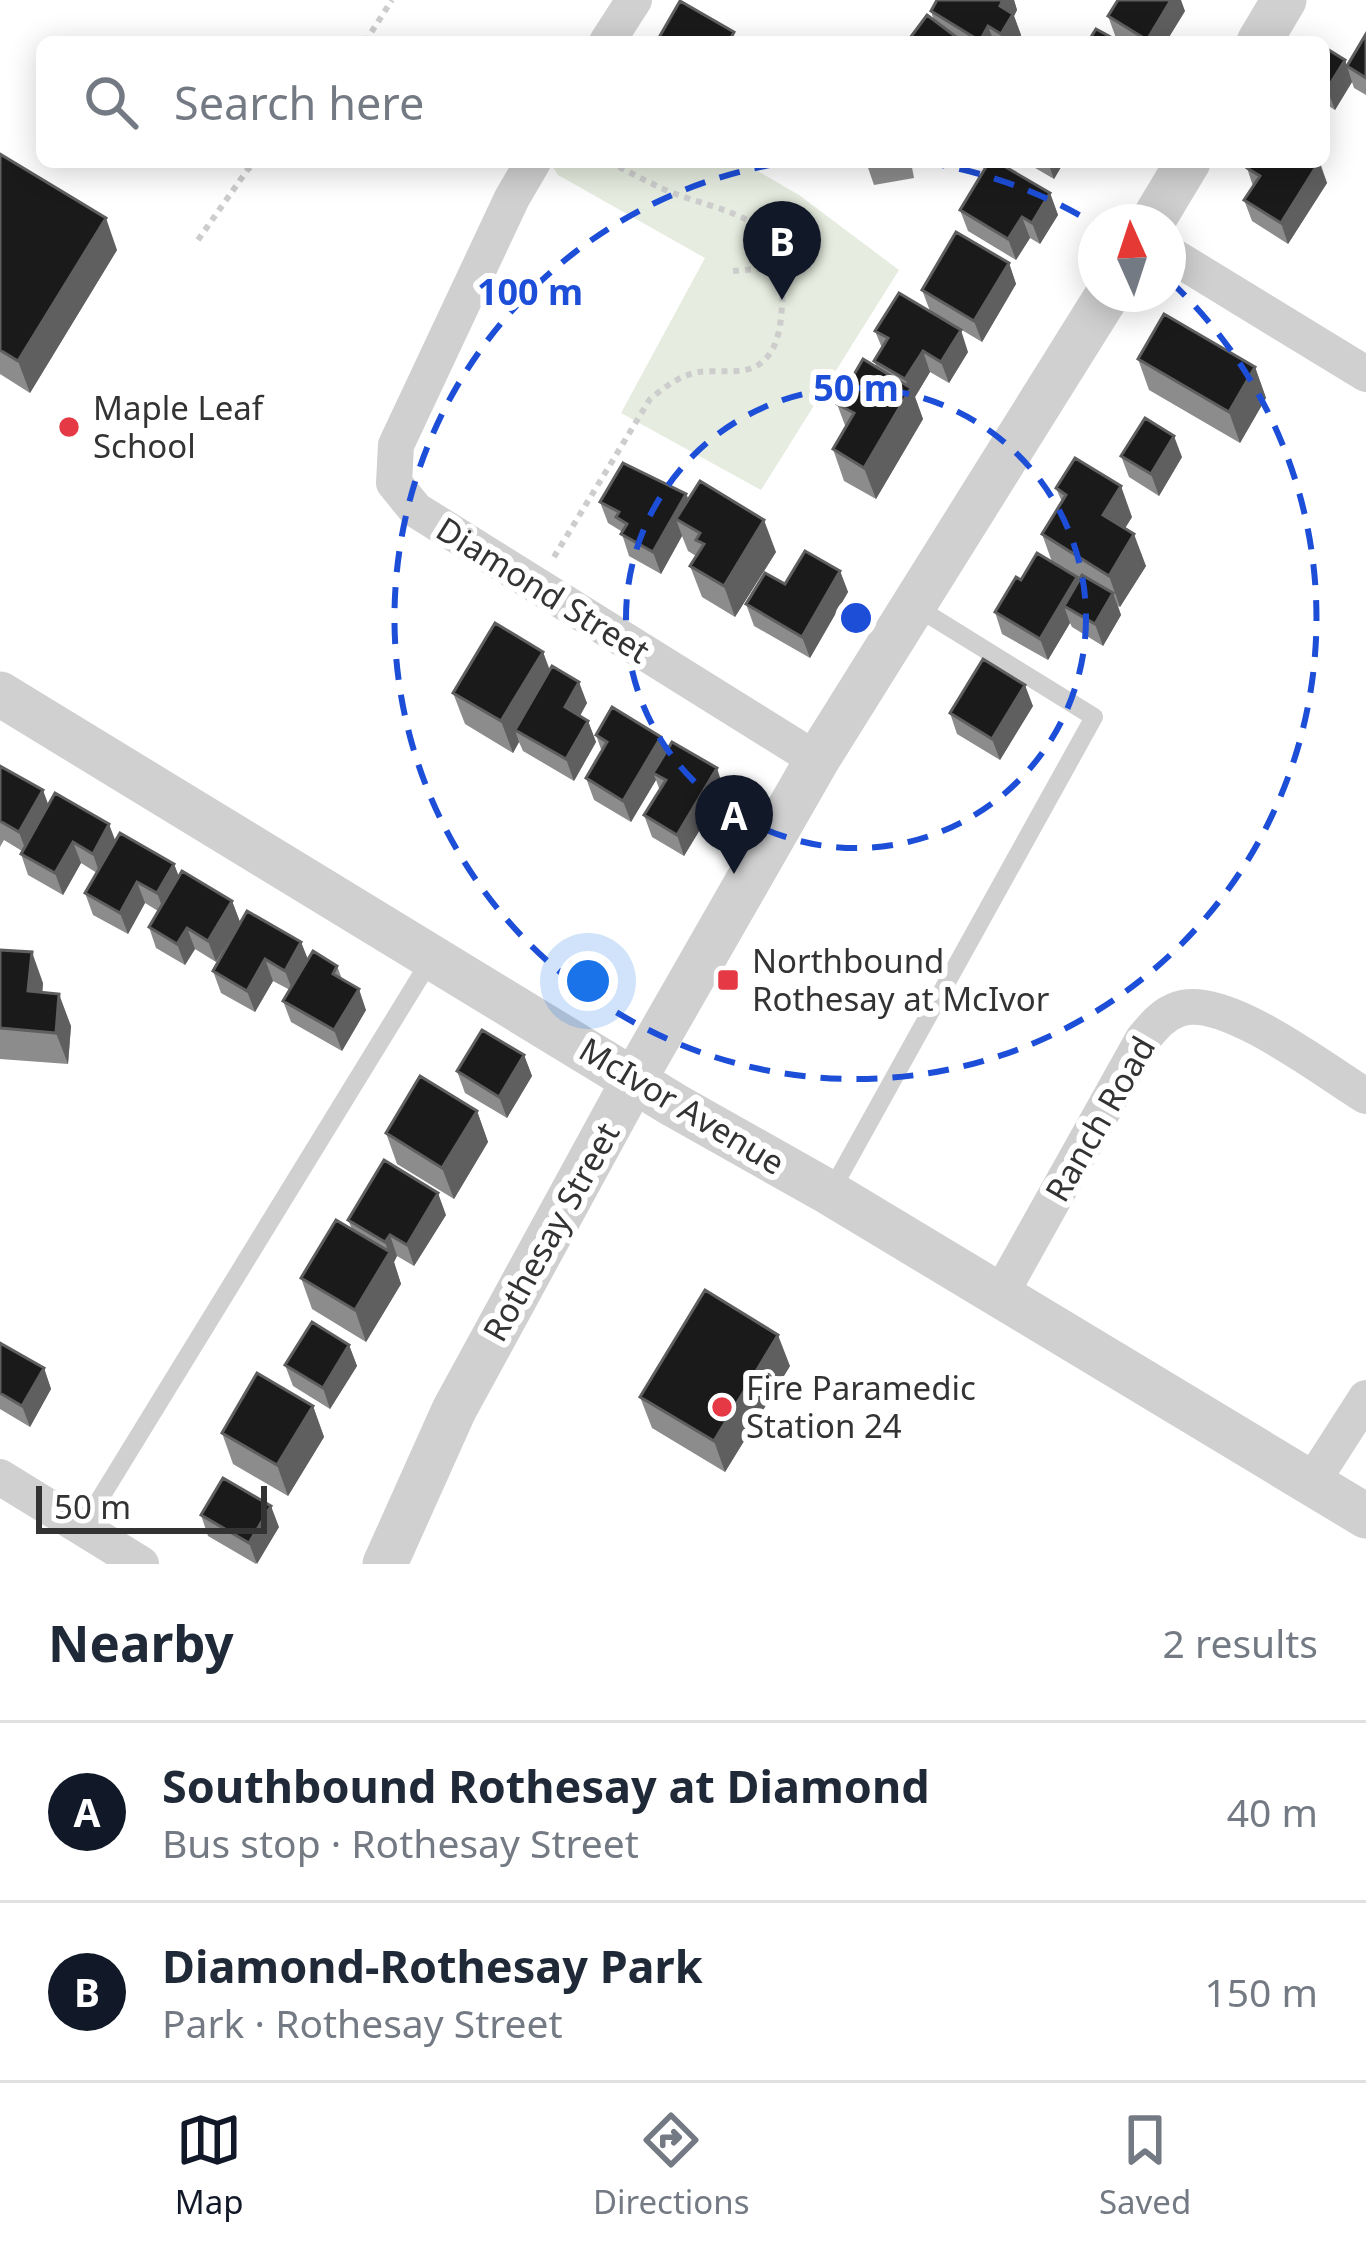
<!DOCTYPE html>
<html lang="en">
<head>
<meta charset="utf-8">
<style>
  :root { --surface:#fff; --page:#f2f2f3; --text:#1f2937; --muted:#747a83; --line:#e0e1e3; --accent:#111827 }
  body { margin:0; font-family:"Noto Sans",sans-serif; background:var(--page); color:var(--text) }
  .compass { position:absolute; left:1078px; top:204px; width:108px; height:108px; border-radius:50%; background:var(--surface); box-shadow:0 6px 30px #0003; rotate:357deg }
  .scale { position:absolute; left:36px; bottom:30px; width:231px; box-sizing:border-box; padding-left:12px; border:6px solid #333; border-top:0; font-size:33px; line-height:42px; white-space:nowrap; color:#333; -webkit-text-stroke:9px #fff; paint-order:stroke }
  .you { position:absolute; left:588px; top:981px; width:42px; height:42px; margin:-30px; border:9px solid #fff; border-radius:50%; background:#1a73e8; box-shadow:0 0 0 18px #1a73e833 }
  .badge { display:grid; place-items:center; width:78px; height:78px; border-radius:50%; background:var(--accent); color:#fff; font-size:39px; font-weight:700 }
  .pin { position:absolute; translate:-50% -99px; filter:drop-shadow(0 3px 6px #0008) }
  .pin::after { content:''; position:absolute; top:63px; width:42px; height:36px; background:inherit; clip-path:polygon(0 0,100% 0,50% 100%) }
  .list { margin:0; padding:0; list-style:none }
  h2 { display:flex; justify-content:space-between; align-items:center; height:156px; margin:0; padding:0 48px; font-size:51px }
  h2 small { font-size:39px; font-weight:400; color:var(--muted) }
  .list li { display:grid; grid-template-columns:78px 1fr auto; gap:36px; align-items:center; box-sizing:border-box; height:180px; padding:0 48px; border-top:3px solid var(--line) }
  .list b { display:block; font-size:45px; white-space:nowrap }
  .list p { margin:0; font-size:39px; white-space:nowrap; color:var(--muted) }
  .list em { font-size:39px; font-style:normal; color:var(--muted) }
  .icon { flex:none; width:66px; height:66px; fill:none; stroke:currentColor; stroke-width:2; stroke-linecap:round; stroke-linejoin:round }
  .map { position:relative; flex:none; width:1366px; height:1564px; overflow:hidden }
  .search { position:absolute; background:var(--surface); box-shadow:0 6px 30px #0003; left:36px; right:36px; top:36px; height:132px; display:flex; align-items:center; gap:30px; box-sizing:border-box; padding:0 42px; border-radius:18px; color:var(--muted); font-size:45px }
  .sheet { height:516px; background:var(--surface) }
  nav { display:flex; justify-content:space-around; align-items:center; box-sizing:border-box; height:168px; border-top:3px solid var(--line); background:var(--surface); font-size:33px; color:var(--muted) }
  nav a { display:grid; justify-items:center; gap:6px }
  nav .on { color:var(--accent) }
  .map>svg:first-child { display:block }
</style>
</head>
<body>
<div class="map">
<svg width="1366" height="1564" viewBox="0 0 1366 1564">
  <rect width="100%" height="100%" fill="#fff"/>
  <path fill="#e6ecdf" d="M555,162H742L799,195L899,270L761,490L621,413L705,258L558,175L552,166Z"/>
  <g fill="none" stroke-linecap="round" stroke-linejoin="round">
    <path stroke="#cdcdcd" stroke-width="6" stroke-dasharray="6 6" stroke-linecap="butt" d="M365,42L392,0
      M198,240L248,169L258,162
      M733,271L781,267
      M554,557L650,399C665,387 679,376 698,372C717,369 745,376 761,363C779,349 781,323 782,304C788,224 749,218 684,197C659,189 634,174 609,162"/>
    <path stroke="#d0d0d0" stroke-width="18" d="M830,1193L1094,717L913,605
      M82,1528L431,959"/>
    <path stroke="#d0d0d0" stroke-width="36" d="M607,42L634,0
      M533,162L512,198L396,445L394,483L416,510L817,760
      M1168,253L1366,374
      M999,1297L1143,1039C1153,1027 1163,1014 1179,1009C1225,993 1326,1072 1366,1096
      M0,1477L141,1564
      M1312,1482L1366,1398"/>
    <path stroke="#d0d0d0" stroke-width="45" d="M1259,42L1284,0
      M1152,222L1188,162
      M0,694L674,1105L830,1193L1366,1516
      M385,1564L454,1410L635,1078L817,760L1108,294"/>
  </g>
  <path fill="#8c8c8c" d="M937,0H1014L1017,10L1014,16L1021,35L1017,42H907L934,21L931,11Z
    M1185,11L1166,42H1123L1116,38L1108,16Z
    M1366,34V95L1354,88L1352,82L1335,110L1324,103V47L1345,60L1347,66Z
    M0,154L117,250L30,393L0,374Z
    M866,162H911L914,178L874,185Z
    M1025,162H1064L1054,179Z
    M1320,162L1327,183L1288,244L1252,221L1244,200L1253,186L1247,168Z
    M1050,193L1058,215L1040,244L1030,238L1016,260L968,231L960,210Z
    M1009,263L1016,284L982,342L930,311L922,290Z
    M875,331L968,352L949,383L930,372L915,397L923,419L876,499L844,481L833,449L846,428L837,404L877,367L874,361L882,348Z
    M1138,359L1255,367L1266,398L1240,443L1149,390Z
    M1121,456L1182,457L1159,496L1129,477Z
    M1056,488L1132,517L1125,528L1146,566L1120,607L1118,606L1121,615L1103,646L1072,627L1070,623L1048,660L1002,634L995,612L1021,580L1052,562L1042,534L1062,502Z
    M686,494L689,499L776,552L735,617L702,597L690,566L696,556L688,551L682,536L661,574L629,556L621,531L608,523L600,502Z
    M840,571L848,592L810,658L754,626L746,604L785,584Z
    M543,652L550,670L587,703L580,716L588,721L596,742L574,781L523,751L519,742L513,753L465,724L453,693Z
    M1033,706L1000,760L957,734L950,713Z
    M596,735L661,737L666,751L724,790L684,856L652,837L644,815L660,791L656,780L631,822L594,800L586,778L602,752Z
    M0,766L49,805L115,841L174,864L179,877L232,901L240,922L216,962L195,949L185,965L156,948L149,927L158,911L145,903L128,934L93,915L85,893L97,873L81,863L63,895L28,875L21,854L22,851L4,840L0,847Z
    M301,942L308,959L337,966L342,979L366,1010L342,1051L291,1022L283,1001L290,990L273,981L255,1012L221,993L213,971Z
    M0,950L43,983L42,993L71,1026L68,1064L0,1059Z
    M524,1055L532,1076L507,1118L465,1093L457,1071Z
    M477,1111L488,1142L454,1199L397,1164L386,1133Z
    M446,1215L414,1266L397,1256L394,1262L401,1284L366,1342L312,1309L301,1278L352,1229L348,1220Z
    M0,1343L44,1368L51,1389L30,1427L0,1409Z
    M349,1345L357,1366L330,1409L293,1386L285,1365Z
    M790,1366L725,1472L652,1428L640,1397Z
    M313,1406L324,1437L288,1496L233,1464L222,1433Z
    M201,1515L279,1527L256,1564L208,1536Z"/>
  <path fill="#5f5f5f" d="M1003,0H1014L1017,10L1014,16L1021,35L1017,42H1004L1001,34L1000,6Z
    M1171,0H1181L1185,11L1166,42H1148L1147,40Z
    M988,26L994,42H980V41Z
    M1345,60L1352,82L1335,110L1327,89Z
    M1048,162H1064L1054,179Z
    M1319,162L1327,183L1288,244L1281,223Z
    M1050,193L1058,215L1040,244L1032,223Z
    M1022,217L1030,238L1016,260L1008,239Z
    M106,218L117,250L30,393L18,361Z
    M1009,263L1016,284L982,342L974,321Z
    M961,330L968,352L949,383L941,362Z
    M923,351L930,372L915,397L923,419L876,499L864,468L910,391L905,379Z
    M1255,367L1266,398L1240,443L1229,412Z
    M1174,436L1182,457L1159,496L1151,474Z
    M1121,486L1132,517L1114,546L1103,515Z
    M686,494L694,515L676,519L682,536L661,574L653,552Z
    M764,520L776,552L735,617L724,586Z
    M1134,534L1146,566L1120,607L1109,576Z
    M840,571L848,592L810,658L802,637Z
    M1077,577L1085,598L1064,606L1070,623L1048,660L1040,639Z
    M1113,593L1121,615L1103,646L1095,624Z
    M543,652L554,683L515,730L519,742L513,753L501,721Z
    M579,682L587,703L573,728L565,707Z
    M1025,685L1033,706L1000,760L992,739Z
    M588,721L596,742L574,781L566,759Z
    M661,737L669,758L653,773L656,780L631,822L623,801Z
    M717,768L724,790L684,856L677,835Z
    M43,790L51,812L27,854L19,832Z
    M109,824L117,845L100,875L93,854Z
    M73,842L81,863L63,895L55,873Z
    M174,864L182,885L165,914L157,893Z
    M137,882L145,903L128,934L120,913Z
    M232,901L240,922L216,962L208,941Z
    M187,928L195,949L185,965L177,944Z
    M301,942L309,963L293,992L285,971Z
    M32,952L43,983L40,1023L28,991Z
    M265,959L273,981L255,1012L247,991Z
    M359,989L366,1010L342,1051L334,1030Z
    M59,994L71,1026L68,1064L56,1033Z
    M524,1055L532,1076L507,1118L499,1097Z
    M477,1111L488,1142L454,1199L442,1168Z
    M438,1193L446,1215L414,1266L407,1245Z
    M390,1235L397,1256L394,1262L401,1284L366,1342L355,1310L389,1254L385,1242Z
    M778,1335L790,1366L725,1472L714,1441Z
    M349,1345L357,1366L330,1409L323,1388Z
    M44,1368L51,1389L30,1427L22,1406Z
    M313,1406L324,1437L288,1496L277,1465Z
    M271,1506L279,1527L257,1564L249,1543Z"/>
  <path fill="#1a1a1a" stroke="#5f5f5f" stroke-width="3" d="M937,0H1003L1000,6L1013,14L1001,34L988,26L980,41L931,11Z
    M1118,0H1171L1147,40L1108,16Z
    M680,1L734,32L729,42L657,41Z
    M927,15L963,42H907Z
    M1096,29L1120,42H1088Z
    M1366,34V78L1347,66Z
    M1324,47L1345,60L1327,89L1324,87Z
    M0,154L106,218L18,361L0,350Z
    M989,162H997L1050,193L1032,223L1022,217L1008,239L960,210Z
    M1250,162H1319L1281,223L1244,200L1260,176L1247,168Z
    M956,232L1009,263L974,321L922,290Z
    M899,293L961,330L941,362L923,351L905,379L874,361L888,338L875,331Z
    M1164,314L1255,367L1229,412L1138,359Z
    M863,359L911,388L864,468L833,449L854,413L837,404Z
    M1145,418L1174,436L1151,474L1121,456Z
    M1075,458L1121,486L1103,515L1134,534L1109,576L1042,534L1066,495L1056,488Z
    M623,463L686,494L653,552L621,534L627,524L616,517L619,512L600,502Z
    M700,481L764,520L724,586L690,566L704,544L696,540L700,533L676,519Z
    M805,551L840,571L802,637L746,604L765,573L785,584Z
    M1037,553L1077,577L1040,639L995,612L1016,577L1021,580Z
    M1082,575L1113,593L1095,624L1064,606Z
    M495,623L543,652L501,721L453,693Z
    M983,659L1025,685L992,739L950,713Z
    M552,666L579,682L565,707L588,721L566,759L515,730Z
    M612,707L661,737L623,801L586,778L607,742L596,735Z
    M672,742L717,768L677,835L644,815L666,780L653,773Z
    M0,766L43,790L19,832L0,821Z
    M55,793L109,824L93,854L73,842L55,873L21,854Z
    M120,833L174,864L157,893L137,882L120,913L85,893Z
    M182,871L232,901L208,941L187,928L177,944L149,927Z
    M247,911L301,942L285,971L265,959L247,991L213,971Z
    M0,950L32,952L28,991L59,994L56,1033L0,1028Z
    M313,951L337,966L333,974L359,989L334,1030L283,1001Z
    M482,1030L524,1055L499,1097L457,1071Z
    M420,1076L477,1111L442,1168L386,1133Z
    M384,1160L438,1193L407,1245L390,1235L385,1242L348,1220Z
    M336,1220L390,1252L355,1310L301,1278Z
    M705,1290L778,1335L714,1441L640,1397Z
    M312,1322L349,1345L323,1388L285,1365Z
    M0,1343L44,1368L22,1406L0,1393Z
    M257,1373L313,1406L277,1465L222,1433Z
    M223,1478L271,1506L249,1543L201,1515Z"/>
  <g fill="none" stroke="#1d4ed8" stroke-width="6" stroke-dasharray="21 15">
    <circle cx="856" cy="618" r="230"/>
    <path d="M924 162A461 461 0 0 1 1093 223M1170 281A461 461 0 1 1 788 162"/>
  </g>
  <g fill="#e63946" stroke="#fff" stroke-width="4.5">
    <circle cx="69" cy="427" r="12"/>
    <rect x="716" y="968" width="24" height="24" rx="6"/>
    <circle cx="722" cy="1407" r="12"/>
  </g>
  <g text-anchor="middle" stroke-width="12" stroke-linejoin="round" paint-order="stroke">
    <g font-size="33" fill="#333" stroke="#fff" text-anchor="start">
      <text x="93" y="420">Maple Leaf<tspan x="93" dy="38">School</tspan></text>
      <text x="752" y="973">Northbound<tspan x="752" dy="38">Rothesay at McIvor</tspan></text>
      <text x="746" y="1400">Fire Paramedic<tspan x="746" dy="38">Station 24</tspan></text>
    </g>
    <g font-size="33" fill="#333" stroke="#fff">
      <text transform="translate(543 590) rotate(32)" y="12">Diamond Street</text>
      <text transform="translate(682 1106) rotate(31)" y="12">McIvor Avenue</text>
      <text transform="translate(1100 1119) rotate(-60)" y="12">Ranch Road</text>
      <text transform="translate(551 1232) rotate(-61)" y="12">Rothesay Street</text>
    </g>
  </g>
  <circle cx="856" cy="618" r="18" fill="#1d4ed8" stroke="#fff" stroke-width="6"/>
  <g font-size="36" text-anchor="middle" font-weight="bold" fill="#1d4ed8" stroke="#fff" stroke-width="12" stroke-linejoin="round" paint-order="stroke">
    <text x="530" y="305">100 m</text>
    <text x="856" y="401">50 m</text>
  </g>
</svg>
<svg class="compass" viewBox="-18 -18 36 36"><path d="M0-13l5 13h-10z" fill="#e53935"/><path d="M0 13l5-13h-10z" fill="#747a83"/></svg>
<div class="scale">50 m</div>
<div class="you"></div>
<div class="pin badge" style="left:734px;top:874px">A</div>
<div class="pin badge" style="left:782px;top:300px">B</div>
<div class="search"><svg class="icon" aria-label="search" viewBox="0 0 24 24"><circle cx="10" cy="10" r="6"/><path d="M15 15l6 6"/></svg>Search here</div>
</div>
<section class="sheet">
<h2>Nearby<small>2 results</small></h2>
<ul class="list">
<li><span class="badge">A</span><div><b>Southbound Rothesay at Diamond</b><p>Bus stop · Rothesay Street</p></div><em>40 m</em></li>
<li><span class="badge">B</span><div><b>Diamond-Rothesay Park</b><p>Park · Rothesay Street</p></div><em>150 m</em></li>
</ul>
</section>
<nav>
<a class="on"><svg class="icon" aria-label="map" viewBox="0 0 24 24"><path d="M3 6l6-2 6 2 6-2v14l-6 2-6-2-6 2zM9 4v14M15 6v14"/></svg>Map</a>
<a><svg class="icon" aria-label="directions" viewBox="0 0 24 24"><path d="M12 3l9 9-9 9-9-9zM9 14v-3h6M13 9l2 2-2 2"/></svg>Directions</a>
<a><svg class="icon" aria-label="saved" viewBox="0 0 24 24"><path d="M7 4h10v16l-5-4-5 4z"/></svg>Saved</a>
</nav>
</body>
</html>
